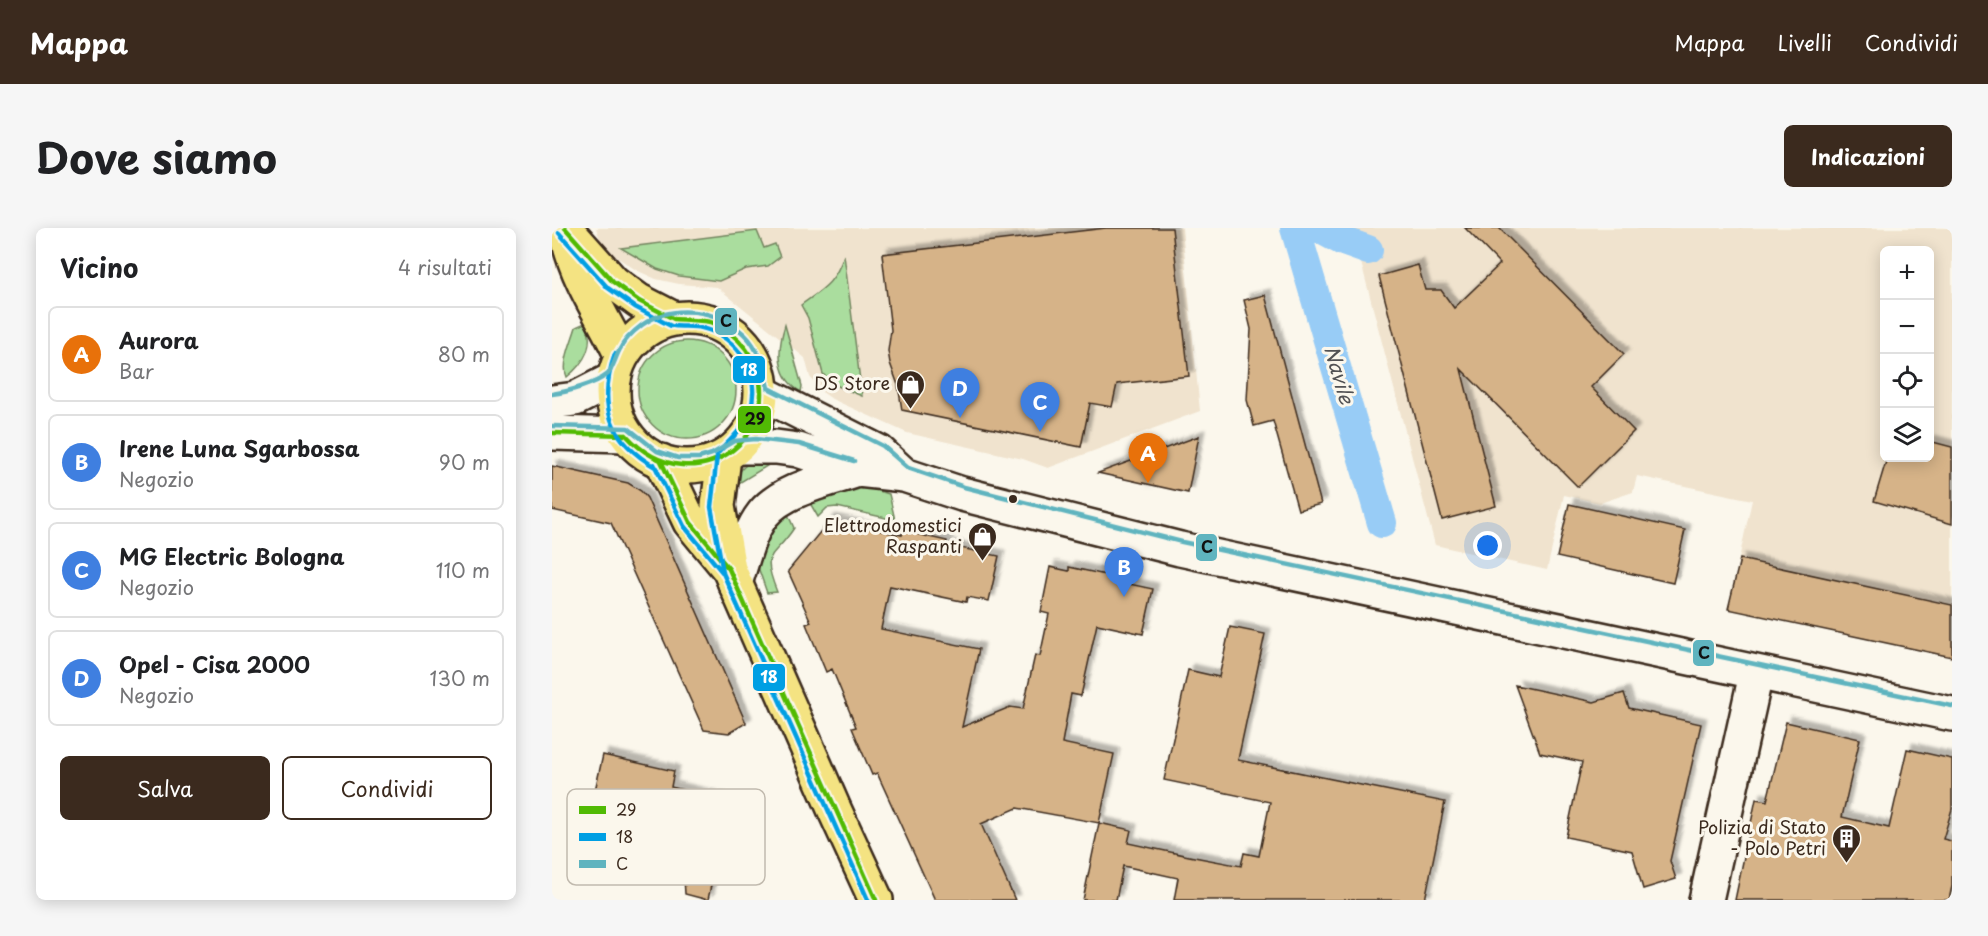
<!DOCTYPE html>
<html lang="it">
<head>
<meta charset="utf-8">
<style>
  :root { --surface:#fff; --page:#f6f6f6; --text:#202124; --muted:#757577; --line:#e0e0e0; --accent:#3b2a1e }
  body { margin:0; font-family:"Playpen Sans",sans-serif; background:var(--page); color:var(--text) }
  .controls { position:absolute; right:18px; top:18px; display:grid; overflow:hidden; border-radius:9px; box-shadow:0 3px 15px #0003 }
  .controls button { width:54px; height:54px; display:grid; place-items:center; padding:0; border:0; border-bottom:2px solid var(--line); background:var(--surface); color:var(--text); font:30px sans-serif }
  .you { position:absolute; left:936px; top:318px; width:21px; height:21px; margin:-15px; border:4px solid #fff; border-radius:50%; background:#1a73e8; box-shadow:0 0 0 9px #1a73e833 }
  .badge { display:grid; place-items:center; width:39px; height:39px; border-radius:50%; background:var(--accent); color:#fff; font-size:20px; font-weight:700 }
  .pin { position:absolute; translate:-50% -50px; filter:drop-shadow(0 2px 3px #0008) }
  .pin::after { content:''; position:absolute; top:32px; width:21px; height:18px; background:inherit; clip-path:polygon(0 0,100% 0,50% 100%) }
  .list { margin:0; padding:0; list-style:none }
  h2 { display:flex; justify-content:space-between; align-items:center; height:78px; margin:0; padding:0 24px; font-size:26px }
  h2 small { font-size:20px; font-weight:400; color:var(--muted) }
  .list li { display:grid; grid-template-columns:39px 1fr auto; gap:18px; align-items:center; box-sizing:border-box; height:96px; margin:0 12px 12px; padding:0 12px; border:2px solid var(--line); border-radius:9px }
  .list b { display:block; font-size:22px; white-space:nowrap }
  .list p { margin:0; font-size:20px; white-space:nowrap; color:var(--muted) }
  .list em { font-size:20px; font-style:normal; color:var(--muted) }
  .actions { display:flex; gap:12px; padding:18px 24px }
  .actions a { flex:1; padding:14px 0; border:2px solid var(--accent); border-radius:9px; text-align:center; font-size:21px; color:var(--accent) }
  .actions .main { background:var(--accent); color:#fff }
  .icon { flex:none; width:33px; height:33px; fill:none; stroke:currentColor; stroke-width:2; stroke-linecap:round; stroke-linejoin:round }
  .map { position:relative; flex:none; width:1400px; height:672px; overflow:hidden; border-radius:9px }
  header { display:flex; align-items:center; gap:36px; box-sizing:border-box; height:84px; padding:0 30px; background:var(--accent); color:#fff }
  header strong { font-size:28px }
  nav { display:flex; gap:33px; margin-inline-start:auto; font-size:21px }
  .intro { display:flex; align-items:center; justify-content:space-between; box-sizing:border-box; height:144px; padding:0 36px }
  h1 { margin:0; font-size:42px }
  .button { padding:15px 27px; border-radius:9px; background:var(--accent); color:#fff; font-size:21px; font-weight:700 }
  main { display:flex; gap:36px; padding:0 36px }
  aside { flex:1; background:var(--surface); border-radius:9px; box-shadow:0 3px 15px #0003 }
  .map>svg:first-child { display:block }
</style>
</head>
<body>
<header>
<strong>Mappa</strong>
<nav><a>Mappa</a><a>Livelli</a><a>Condividi</a></nav>
</header>
<div class="intro"><h1>Dove siamo</h1><a class="button">Indicazioni</a></div>
<main>
<aside>
<h2>Vicino<small>4 risultati</small></h2>
<ul class="list">
<li><span class="badge" style="background:#e8710a">A</span><div><b>Aurora</b><p>Bar</p></div><em>80 m</em></li>
<li><span class="badge" style="background:#3f7fe0">B</span><div><b>Irene Luna Sgarbossa</b><p>Negozio</p></div><em>90 m</em></li>
<li><span class="badge" style="background:#3f7fe0">C</span><div><b>MG Electric Bologna</b><p>Negozio</p></div><em>110 m</em></li>
<li><span class="badge" style="background:#3f7fe0">D</span><div><b>Opel - Cisa 2000</b><p>Negozio</p></div><em>130 m</em></li>
</ul>
<div class="actions"><a class="main">Salva</a><a>Condividi</a></div>
</aside>
<div class="map">
<svg width="1400" height="672" viewBox="0 0 1400 672">
  <defs>
    <filter id="shadow"><feDropShadow dx="5.5" dy="-5.5" stdDeviation="1.5" flood-color="#0004"/></filter>
  </defs>
  <rect width="100%" height="100%" fill="#fbf7ec"/>
  <filter id="ink" filterUnits="userSpaceOnUse"><feTurbulence type="fractalNoise" baseFrequency=".0167" numOctaves="2"/><feDisplacementMap in="SourceGraphic" scale="12" xChannelSelector="R" yChannelSelector="G"/><feConvolveMatrix kernelMatrix="1 2 1 2 8 2 1 2 1" color-interpolation-filters="sRGB"/></filter>
  <g filter="url(#ink)">
    <path fill="#f0e3ce" fill-rule="evenodd" d="M44,0H630L648,183L496,240L471,231L355,205L280,171L270,164L258,149L253,130L165,59L127,56L104,51L84,42L57,24L50,17Z
      M800,0H1400V429L1176,381L1200,272L1085,248L1081,264L1048,275L1012,267L995,342L883,317ZM1332,22H1378V230H1332Z"/>
    <path fill="#aadd9e" stroke="#72845e" stroke-width="1.5" d="M205,3L212,20L223,16L228,29L216,38L194,41L167,53L127,48L105,41L69,20Z
      M292,27L310,168L281,156L271,146L256,90L249,77C271,61 283,55 292,27Z
      M33,95C44,116 32,135 15,149C9,136 20,113 24,99Z
      M233,97L250,158L249,164C224,149 225,123 233,97Z
      M86 162a49 49 0 1 1 98 0a49 49 0 1 1-98 0Z
      M228,230L187,255L182,253C193,230 205,233 228,230Z
      M307,257L337,266L343,292L285,279L275,280L266,289L255,270Z
      M233,280L242,300C221,332 208,322 225,364L215,365L206,339V319Z"/>
    <g fill="none" stroke-linecap="round" stroke-linejoin="round">
      <path stroke="#98ccf6" stroke-width="30" d="M743,0L830,295
        M767,0L791,13L816,22"/>
    </g>
    <path fill="#d6b388" stroke="#3b2a1e" stroke-width="1.5" filter="url(#shadow)" d="M554,0H620L637,148L565,156L560,179L538,175L529,219L350,182L346,157L338,135L336,123L339,102L330,26Z
      M913,0H947L1072,126L1039,159L1082,203L1026,259L909,141L944,278L890,292L827,48L866,37L873,62H889L902,80L948,36Z
      M713,67L769,276L746,282L721,193L702,198L695,172L699,101L692,72Z
      M647,208L636,265L546,245Z
      M1377,213L1400,219V296L1322,273L1335,230H1377Z
      M0,238L76,255L89,263L95,270L194,495L177,505L152,502L59,295L0,282Z
      M1017,276L1133,302L1121,355L1005,329Z
      M278,292L350,307L351,303L395,313L394,317L447,328L437,373L415,369L414,374L338,358L329,401L427,421L410,499L458,479L471,481L483,427L488,428L497,386L489,384L498,339L517,343V339L563,349V353L601,361L591,406L545,396L529,468L519,466L510,515L562,526L547,595L465,580L429,596L463,672H383L325,545L320,547L300,500L304,499L280,441L274,444L254,396L259,394L236,343Z
      M1188,331L1400,377V429L1176,381Z
      M678,399L713,406L686,532L893,574L873,672H622L626,650L571,638L564,672H531L547,595L579,602L576,615L637,628L689,638L692,625L707,628L718,574L612,552L636,442L667,449Z
      M963,457L1042,474L1072,465L1077,480L1149,496L1118,633L1124,651L1091,661L1080,623L1014,609L1030,534L988,525Z
      M1234,494L1308,511L1290,589L1337,600L1355,521L1400,531V581L1391,611L1400,613V658L1397,672H1183L1204,571L1215,573Z
      M51,527L122,543L119,559L169,571L168,578L179,580L164,653L160,652L156,672L133,666L132,650L28,629Z"/>
    <g fill="none" stroke-linecap="round" stroke-linejoin="round">
      <defs>
        <path id="minor" d="M1154,672L1204,446"/>
        <path id="tertiary" d="M210,165L327,224L352,247
          M0,174L23,171L62,151
          M0,205L74,207
          M185,219H224L246,222L306,242L352,247L410,266L628,321L1400,486
          M183,355C191,332 196,305 211,286C231,261 277,252 306,242"/>
        <path id="primary" d="M13,0L61,54L87,73L122,91
          M17,14C27,55 52,90 70,128
          M61 164a74 74 0 1 1 148 0a74 74 0 1 1-148 0Z
          M172,229L166,278L177,341L283,583L324,672
          M109,233L138,294L176,340"/>
      </defs>
      <use href="#minor" stroke="#3b2a1e" stroke-width="38"/>
      <use href="#tertiary" stroke="#3b2a1e" stroke-width="38"/>
      <use href="#primary" stroke="#3b2a1e" stroke-width="38"/>
      <use href="#minor" stroke="#fbf7ec" stroke-width="33"/>
      <use href="#tertiary" stroke="#fbf7ec" stroke-width="33"/>
      <use href="#primary" stroke="#f4e382" stroke-width="33"/>
      <defs>
        <path id="bus-1" d="M13,0L61,54L87,73L122,91
          M0,205L74,207
          M74,207C144,284 248,199 194,121C186,110 172,98 158,94C147,92 134,92 122,91
          M109,233L138,294L177,341L324,672"/>
        <path id="bus-2" d="M7,5L56,60L83,79L119,98
          M122,98C131,99 141,98 150,100C186,108 210,147 198,183C192,200 179,211 167,224
          M63,126C45,177 57,213 105,240
          M165,228L159,279L171,344
          M102,236L132,298L171,345L316,672"/>
        <path id="bus-3" d="M0,166C15,164 44,156 56,146C61,140 64,128 68,121C72,113 82,103 90,97C120,75 165,81 192,106C207,120 212,141 216,160L331,218L356,240L412,259L630,314L1400,478
          M0,198L76,200L105,223L126,230H147L160,226L182,213L204,211L247,216L302,233"/>
      </defs>
      <use href="#bus-1" stroke="#fbf7ec" stroke-width="9"/>
      <use href="#bus-2" stroke="#fbf7ec" stroke-width="9"/>
      <use href="#bus-3" stroke="#fbf7ec" stroke-width="9"/>
      <use href="#bus-1" stroke="#51ba04" stroke-width="4.5"/>
      <use href="#bus-2" stroke="#009fe3" stroke-width="4.5"/>
      <use href="#bus-3" stroke="#5fb4bf" stroke-width="4.5"/>
    </g>
  </g>
  <defs>
    <symbol id="shop-pin" viewBox="-11 -11 22 30"><path d="M0 17L-7.5 6A9.5 9.5 0 1 1 7.5 6Z" fill="#3b2a1e" stroke="#fbf7ec"/><path d="M-5-2.5h2.3a2.7 3.5 0 0 1 5.4 0H5L5.5 6h-11ZM-1.5-2.5h3a1.5 2.3 0 0 0-3 0Z" fill="#fff"/></symbol>
    <symbol id="building-pin" viewBox="-11 -11 22 30"><path d="M0 17L-7.5 6A9.5 9.5 0 1 1 7.5 6Z" fill="#3b2a1e" stroke="#fbf7ec"/><path d="M-4-6H4V6H1V3H-1V6H-4ZM-2.5-4.3h1.7v1.8h-1.7ZM.8-4.3h1.7v1.8H.8ZM-2.5-1h1.7V.8h-1.7ZM.8-1h1.7V.8H.8Z" fill="#fff"/></symbol>
  </defs>
  <g fill-rule="evenodd">
    <use href="#shop-pin" x="342" y="140" width="33" height="45"/>
    <use href="#shop-pin" x="414" y="292" width="33" height="45"/>
    <use href="#building-pin" x="1278" y="594" width="33" height="45"/>
  </g>
  <circle fill="#3b2a1e" stroke="#fbf7ec" stroke-width="2" cx="461" cy="271" r="5"/>
  <g text-anchor="middle" stroke-width="6" stroke-linejoin="round" paint-order="stroke">
    <g font-size="18" fill="#3b2a1e" stroke="#fbf7ec" text-anchor="end">
      <text x="338" y="162">DS Store</text>
      <text x="410" y="304">Elettrodomestici<tspan x="410" dy="21">Raspanti</tspan></text>
      <text x="1274" y="606">Polizia di Stato<tspan x="1274" dy="21">- Polo Petri</tspan></text>
    </g>
    <g font-size="20" font-style="italic" fill="#525254" stroke="#fbf7ec">
      <text transform="translate(787 147) rotate(74)" y="7">Navile</text>
    </g>
  </g>
  <rect x="15" y="561" width="198" height="96" rx="9" fill="#fbf7ec" stroke="#c1baae" stroke-width="1.5"/>
  <rect x="27" y="578" width="27" height="8" fill="#51ba04"/>
  <rect x="27" y="605" width="27" height="8" fill="#009fe3"/>
  <rect x="27" y="632" width="27" height="8" fill="#5fb4bf"/>
  <g font-size="16" fill="#3b2a1e">
    <text x="64" y="588">29</text>
    <text x="64" y="615">18</text>
    <text x="64" y="642">C</text>
  </g>
  <g stroke="#fbf7ec" stroke-width="2">
    <rect x="162" y="79" width="24" height="29" rx="6" fill="#5fb4bf"/>
    <rect x="180" y="127" width="34" height="29" rx="6" fill="#009fe3"/>
    <rect x="185" y="177" width="35" height="29" rx="6" fill="#51ba04"/>
    <rect x="643" y="305" width="23" height="29" rx="6" fill="#5fb4bf"/>
    <rect x="1140" y="411" width="23" height="28" rx="6" fill="#5fb4bf"/>
    <rect x="200" y="435" width="34" height="29" rx="6" fill="#009fe3"/>
  </g>
  <g font-size="16" text-anchor="middle" font-weight="bold" fill="#fff">
    <text x="197" y="148">18</text>
    <text x="217" y="455">18</text>
  </g>
  <g font-size="16" text-anchor="middle" font-weight="bold" fill="#111">
    <text x="174" y="99">C</text>
    <text x="203" y="197">29</text>
    <text x="655" y="325">C</text>
    <text x="1152" y="431">C</text>
  </g>
</svg>
<div class="controls">
<button>+</button>
<button>−</button>
<button><svg class="icon" aria-label="locate" viewBox="0 0 24 24"><circle cx="12" cy="12" r="6"/><path d="M12 2v4M12 18v4M2 12h4M18 12h4"/></svg></button>
<button><svg class="icon" aria-label="layers" viewBox="0 0 24 24"><path d="M12 4l9 5-9 5-9-5zM3 14l9 5 9-5"/></svg></button>
</div>
<div class="you"></div>
<div class="pin badge" style="left:596px;top:255px;background:#e8710a">A</div>
<div class="pin badge" style="left:572px;top:369px;background:#3f7fe0">B</div>
<div class="pin badge" style="left:488px;top:204px;background:#3f7fe0">C</div>
<div class="pin badge" style="left:408px;top:190px;background:#3f7fe0">D</div>
</div>
</main>
</body>
</html>
